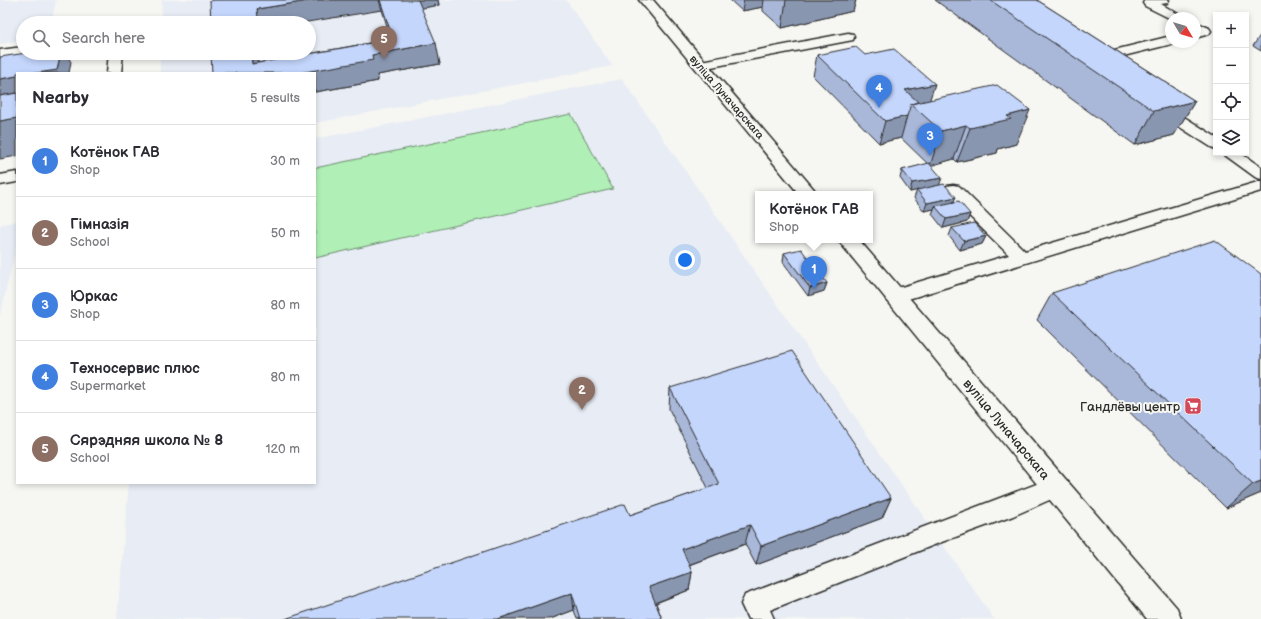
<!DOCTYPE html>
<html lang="en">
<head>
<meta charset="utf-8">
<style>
  :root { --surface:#fff; --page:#f7f7f7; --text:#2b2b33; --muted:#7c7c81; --line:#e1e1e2; --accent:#db2777 }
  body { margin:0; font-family:"Balsamiq Sans",sans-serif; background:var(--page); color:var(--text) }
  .controls { position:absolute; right:12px; top:12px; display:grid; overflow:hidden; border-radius:0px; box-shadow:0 2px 6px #0003 }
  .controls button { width:36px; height:36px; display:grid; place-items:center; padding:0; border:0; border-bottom:1px solid var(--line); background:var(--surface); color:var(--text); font:20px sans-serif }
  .compass { position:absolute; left:1165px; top:12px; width:36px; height:36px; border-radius:50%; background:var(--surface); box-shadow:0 2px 6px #0003; rotate:128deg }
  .you { position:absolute; left:685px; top:260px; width:14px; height:14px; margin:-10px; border:3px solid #fff; border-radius:50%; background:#1a73e8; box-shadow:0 0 0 6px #1a73e833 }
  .badge { display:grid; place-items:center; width:26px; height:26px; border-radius:50%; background:var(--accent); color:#fff; font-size:13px; font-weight:700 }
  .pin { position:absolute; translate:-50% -33px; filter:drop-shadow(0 1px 2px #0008) }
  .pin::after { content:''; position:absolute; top:21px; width:14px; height:12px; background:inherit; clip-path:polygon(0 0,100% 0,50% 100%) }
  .popup { position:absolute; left:755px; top:191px; width:118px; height:52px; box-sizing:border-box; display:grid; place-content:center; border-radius:0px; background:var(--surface); filter:drop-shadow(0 1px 3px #0005); font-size:13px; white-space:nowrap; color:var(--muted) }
  .popup b { font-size:15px; color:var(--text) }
  .popup::after { content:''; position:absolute; left:50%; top:100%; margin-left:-8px; border:8px solid transparent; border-top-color:var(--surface) }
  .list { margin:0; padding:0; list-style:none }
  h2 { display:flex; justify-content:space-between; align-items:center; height:52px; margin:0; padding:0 16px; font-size:17px }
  h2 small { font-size:13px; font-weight:400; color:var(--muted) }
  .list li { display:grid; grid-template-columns:26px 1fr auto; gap:12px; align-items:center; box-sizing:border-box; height:72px; padding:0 16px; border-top:1px solid var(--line) }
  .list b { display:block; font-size:15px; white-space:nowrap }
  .list p { margin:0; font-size:13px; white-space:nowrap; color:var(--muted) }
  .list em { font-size:13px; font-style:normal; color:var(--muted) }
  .icon { flex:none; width:22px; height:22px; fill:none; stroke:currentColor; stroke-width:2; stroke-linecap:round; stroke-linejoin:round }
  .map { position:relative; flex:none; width:1261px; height:619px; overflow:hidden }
  .search { position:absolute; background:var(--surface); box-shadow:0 2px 6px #0003; left:16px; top:16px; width:300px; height:44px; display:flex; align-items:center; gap:10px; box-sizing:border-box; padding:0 14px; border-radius:22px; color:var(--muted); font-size:15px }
  .panel { position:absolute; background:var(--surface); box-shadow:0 2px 6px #0003; left:16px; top:72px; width:300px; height:412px; border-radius:0px }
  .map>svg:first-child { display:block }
</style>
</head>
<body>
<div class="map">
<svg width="1261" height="619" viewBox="0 0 1261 619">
  <rect width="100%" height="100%" fill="#f6f6f2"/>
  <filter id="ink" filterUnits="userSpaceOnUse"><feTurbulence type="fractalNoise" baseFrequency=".025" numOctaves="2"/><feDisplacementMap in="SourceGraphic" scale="8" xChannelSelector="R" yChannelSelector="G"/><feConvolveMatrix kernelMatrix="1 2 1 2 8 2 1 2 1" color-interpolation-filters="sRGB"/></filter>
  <g filter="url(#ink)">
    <path fill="#e7ecf5" d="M0,0H56L51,23H23V40L0,44Z
      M162,0H566L612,66L315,123V73H160V53H309V23H161Z
      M622,79L994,619H117L129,483H315V139Z
      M17,221V244L0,315V225Z"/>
    <path fill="#b0efb6" stroke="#6e8d70" d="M571,114L613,189L315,258V168Z"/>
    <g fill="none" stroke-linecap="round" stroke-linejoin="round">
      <defs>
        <path id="lane" d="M1145,0H1169L1167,3L1161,4L1185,18L1171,19L1145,6L1143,3Z
          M1195,22L1209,28L1211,31L1209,34L1195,38Z
          M848,33L853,34L854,37L853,40L701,69L696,68L694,65L696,62L701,61Z
          M1171,36V42L1176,43L1095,63L1090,62L1088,59L1090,56Z
          M23,47V53L28,54L0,58V50Z
          M109,53H123L121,73H107Z
          M1160,104L1165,105L1216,137V149L1211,147L1155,111L1153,108L1155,105Z
          M1222,153H1240L1261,167V179L1255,177Z
          M17,172V182L0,185V175Z
          M1261,181V191L895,303L888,301L886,296L888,291L1009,255L947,194L945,190L947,186L953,185L959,186L1025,251Z
          M1055,477L1063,480L1067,487L1063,494L1013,516L939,543L770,610L774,619H748L741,604L745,595Z"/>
        <path id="secondary" d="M639,0H653L818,194H799Z
          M838,240H859L1177,608L1181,619H1147Z"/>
      </defs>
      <use href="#lane" stroke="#2b2b2b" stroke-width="3"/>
      <use href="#secondary" stroke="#2b2b2b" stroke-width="3"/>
      <use href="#lane" fill="#f6f6f2" fill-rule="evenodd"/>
      <use href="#secondary" fill="#f6f6f2" fill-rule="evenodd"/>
    </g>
    <path fill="#a9b8d9" stroke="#2b2b2b" d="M215,0H438L439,5L421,8L440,64L377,75L378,81L315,92V73H212L257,53L258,63L391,39L382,10Z
      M730,0H856L853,11L782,28L763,11V7L742,11Z
      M935,0H1037L1195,101L1174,135L1135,145Z
      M1261,34V51L1253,46Z
      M817,55H865L929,100L1016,144L998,149L997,153L957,162L954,159L931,165L939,185L954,202L970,214L967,222L943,228L932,214L934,209L924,211L914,198L917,190L910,192L900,178L902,170L928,164L901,138L879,143L813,76Z
      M952,228L986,236L982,244L960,250L949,236Z
      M784,253L827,283L824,291L808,296L783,262Z
      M1261,274V493L1226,508L1037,320L1052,293Z
      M670,388L891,498L882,518L756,565L745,544L689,565L692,572L689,590L656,603L662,619H577L574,610L550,619L630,515L708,488L669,409Z"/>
    <path fill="#8996b0" stroke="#2b2b2b" d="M314,0H379L382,10L301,23H248V20L257,9Z
      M416,0H438L439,5L418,9Z
      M744,0H764L763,7L742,11Z
      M786,0H856L853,11L782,28Z
      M436,43L440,64L377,75L378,81L315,92V73H299L372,55Z
      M61,53H66L71,62L69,73H37Z
      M251,53H257L259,73L252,64Z
      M17,76V93L0,96V79Z
      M935,84L928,105L915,108L905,90Z
      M1195,101L1174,135L1135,145L1154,111Z
      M1030,110L1016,144L998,149L997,153L957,162L970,128L1007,116Z
      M907,116L901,138L879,143L885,121Z
      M17,118V156L0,159V121Z
      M966,125L954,159L930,166L941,131Z
      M942,178L939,186L910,192L912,183Z
      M956,197L952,205L935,206L934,209L924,211L927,203Z
      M970,214L967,222L943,228L946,219Z
      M986,236L982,244L960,250L964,241Z
      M827,283L824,291L808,296L810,288Z
      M1261,481V493L1226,508L1253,484Z
      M891,498L882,518L756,565L761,546Z
      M750,525L745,544L680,568L682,549Z
      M692,572L689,590L649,605V587Z
      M572,593L574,610L550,619H498Z"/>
    <path fill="#c4d6fc" stroke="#2b2b2b" d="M215,0H314L257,9L258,18L248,20V23H211L210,1Z
      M380,0H418L436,43L372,55L373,60L299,73H212L211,53H251L252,64L393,39Z
      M990,0H1037L1195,101L1154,111Z
      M856,47L865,55L894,49L935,84L905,90L918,102L911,104L907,116L885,121L817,55Z
      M26,53H61L57,70L37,73H17V76L0,79V57Z
      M997,85L1030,110L1007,116L1011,119L970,128L966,125L941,131L911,104Z
      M17,93V118L0,121V96Z
      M929,163L942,178L912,183L902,170Z
      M944,184L956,197L927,203L917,190Z
      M959,201L970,214L946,219L935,206Z
      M974,223L986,236L964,241L952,228Z
      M1215,240L1261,274V481L1253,484L1052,293Z
      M801,249L827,283L810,288L784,253Z
      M792,351L891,498L761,546L750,525L682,549L692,572L649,587L662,619H580L572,593L498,619H285L625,504L630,515L719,484L670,388Z"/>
  </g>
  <defs>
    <symbol id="supermarket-square" viewBox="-11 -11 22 22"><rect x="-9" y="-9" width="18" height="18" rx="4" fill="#d1495b" stroke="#f6f6f2"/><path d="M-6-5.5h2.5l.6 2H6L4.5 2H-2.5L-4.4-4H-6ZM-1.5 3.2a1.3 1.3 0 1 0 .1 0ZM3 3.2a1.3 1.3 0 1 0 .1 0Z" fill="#fff"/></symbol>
  </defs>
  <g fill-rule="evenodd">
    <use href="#supermarket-square" x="1183" y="396" width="20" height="20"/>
  </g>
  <g text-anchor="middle" stroke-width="4" stroke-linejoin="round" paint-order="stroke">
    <g font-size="11" fill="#2b2b2b" stroke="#f6f6f2">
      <text transform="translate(727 97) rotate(49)" y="4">вуліца Луначарскага</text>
    </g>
    <g font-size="13" fill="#2b2b2b" stroke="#f6f6f2" text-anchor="end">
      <text x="1180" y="411">Гандлёвы центр</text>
    </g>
    <g font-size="13" fill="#2b2b2b" stroke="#f6f6f2">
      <text transform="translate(1007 429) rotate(50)" y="5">вуліца Луначарскага</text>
    </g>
  </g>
</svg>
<div class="controls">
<button>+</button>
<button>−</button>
<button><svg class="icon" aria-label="locate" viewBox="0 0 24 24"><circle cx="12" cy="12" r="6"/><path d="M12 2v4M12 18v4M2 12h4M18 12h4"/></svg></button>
<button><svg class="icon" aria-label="layers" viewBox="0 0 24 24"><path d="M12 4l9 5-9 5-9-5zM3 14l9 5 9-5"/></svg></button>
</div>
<svg class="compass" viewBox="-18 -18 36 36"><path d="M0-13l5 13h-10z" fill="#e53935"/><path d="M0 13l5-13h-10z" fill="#7c7c81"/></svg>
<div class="you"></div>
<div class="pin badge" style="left:814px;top:289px;background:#3f7fe0">1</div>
<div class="popup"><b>Котёнок ГАВ</b>Shop</div>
<div class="pin badge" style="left:582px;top:410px;background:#8d6e63">2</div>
<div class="pin badge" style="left:930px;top:156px;background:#3f7fe0">3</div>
<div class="pin badge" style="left:879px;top:108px;background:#3f7fe0">4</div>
<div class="pin badge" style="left:384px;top:59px;background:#8d6e63">5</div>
<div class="search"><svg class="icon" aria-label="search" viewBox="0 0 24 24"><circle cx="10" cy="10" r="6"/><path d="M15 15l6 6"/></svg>Search here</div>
<section class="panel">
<h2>Nearby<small>5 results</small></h2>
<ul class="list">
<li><span class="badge" style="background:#3f7fe0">1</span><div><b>Котёнок ГАВ</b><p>Shop</p></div><em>30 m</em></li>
<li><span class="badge" style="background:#8d6e63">2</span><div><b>Гімназія</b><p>School</p></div><em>50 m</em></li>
<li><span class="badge" style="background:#3f7fe0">3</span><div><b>Юркас</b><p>Shop</p></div><em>80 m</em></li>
<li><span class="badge" style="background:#3f7fe0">4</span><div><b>Техносервис плюс</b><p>Supermarket</p></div><em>80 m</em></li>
<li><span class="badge" style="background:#8d6e63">5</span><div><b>Сярэдняя школа № 8</b><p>School</p></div><em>120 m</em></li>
</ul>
</section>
</div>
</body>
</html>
